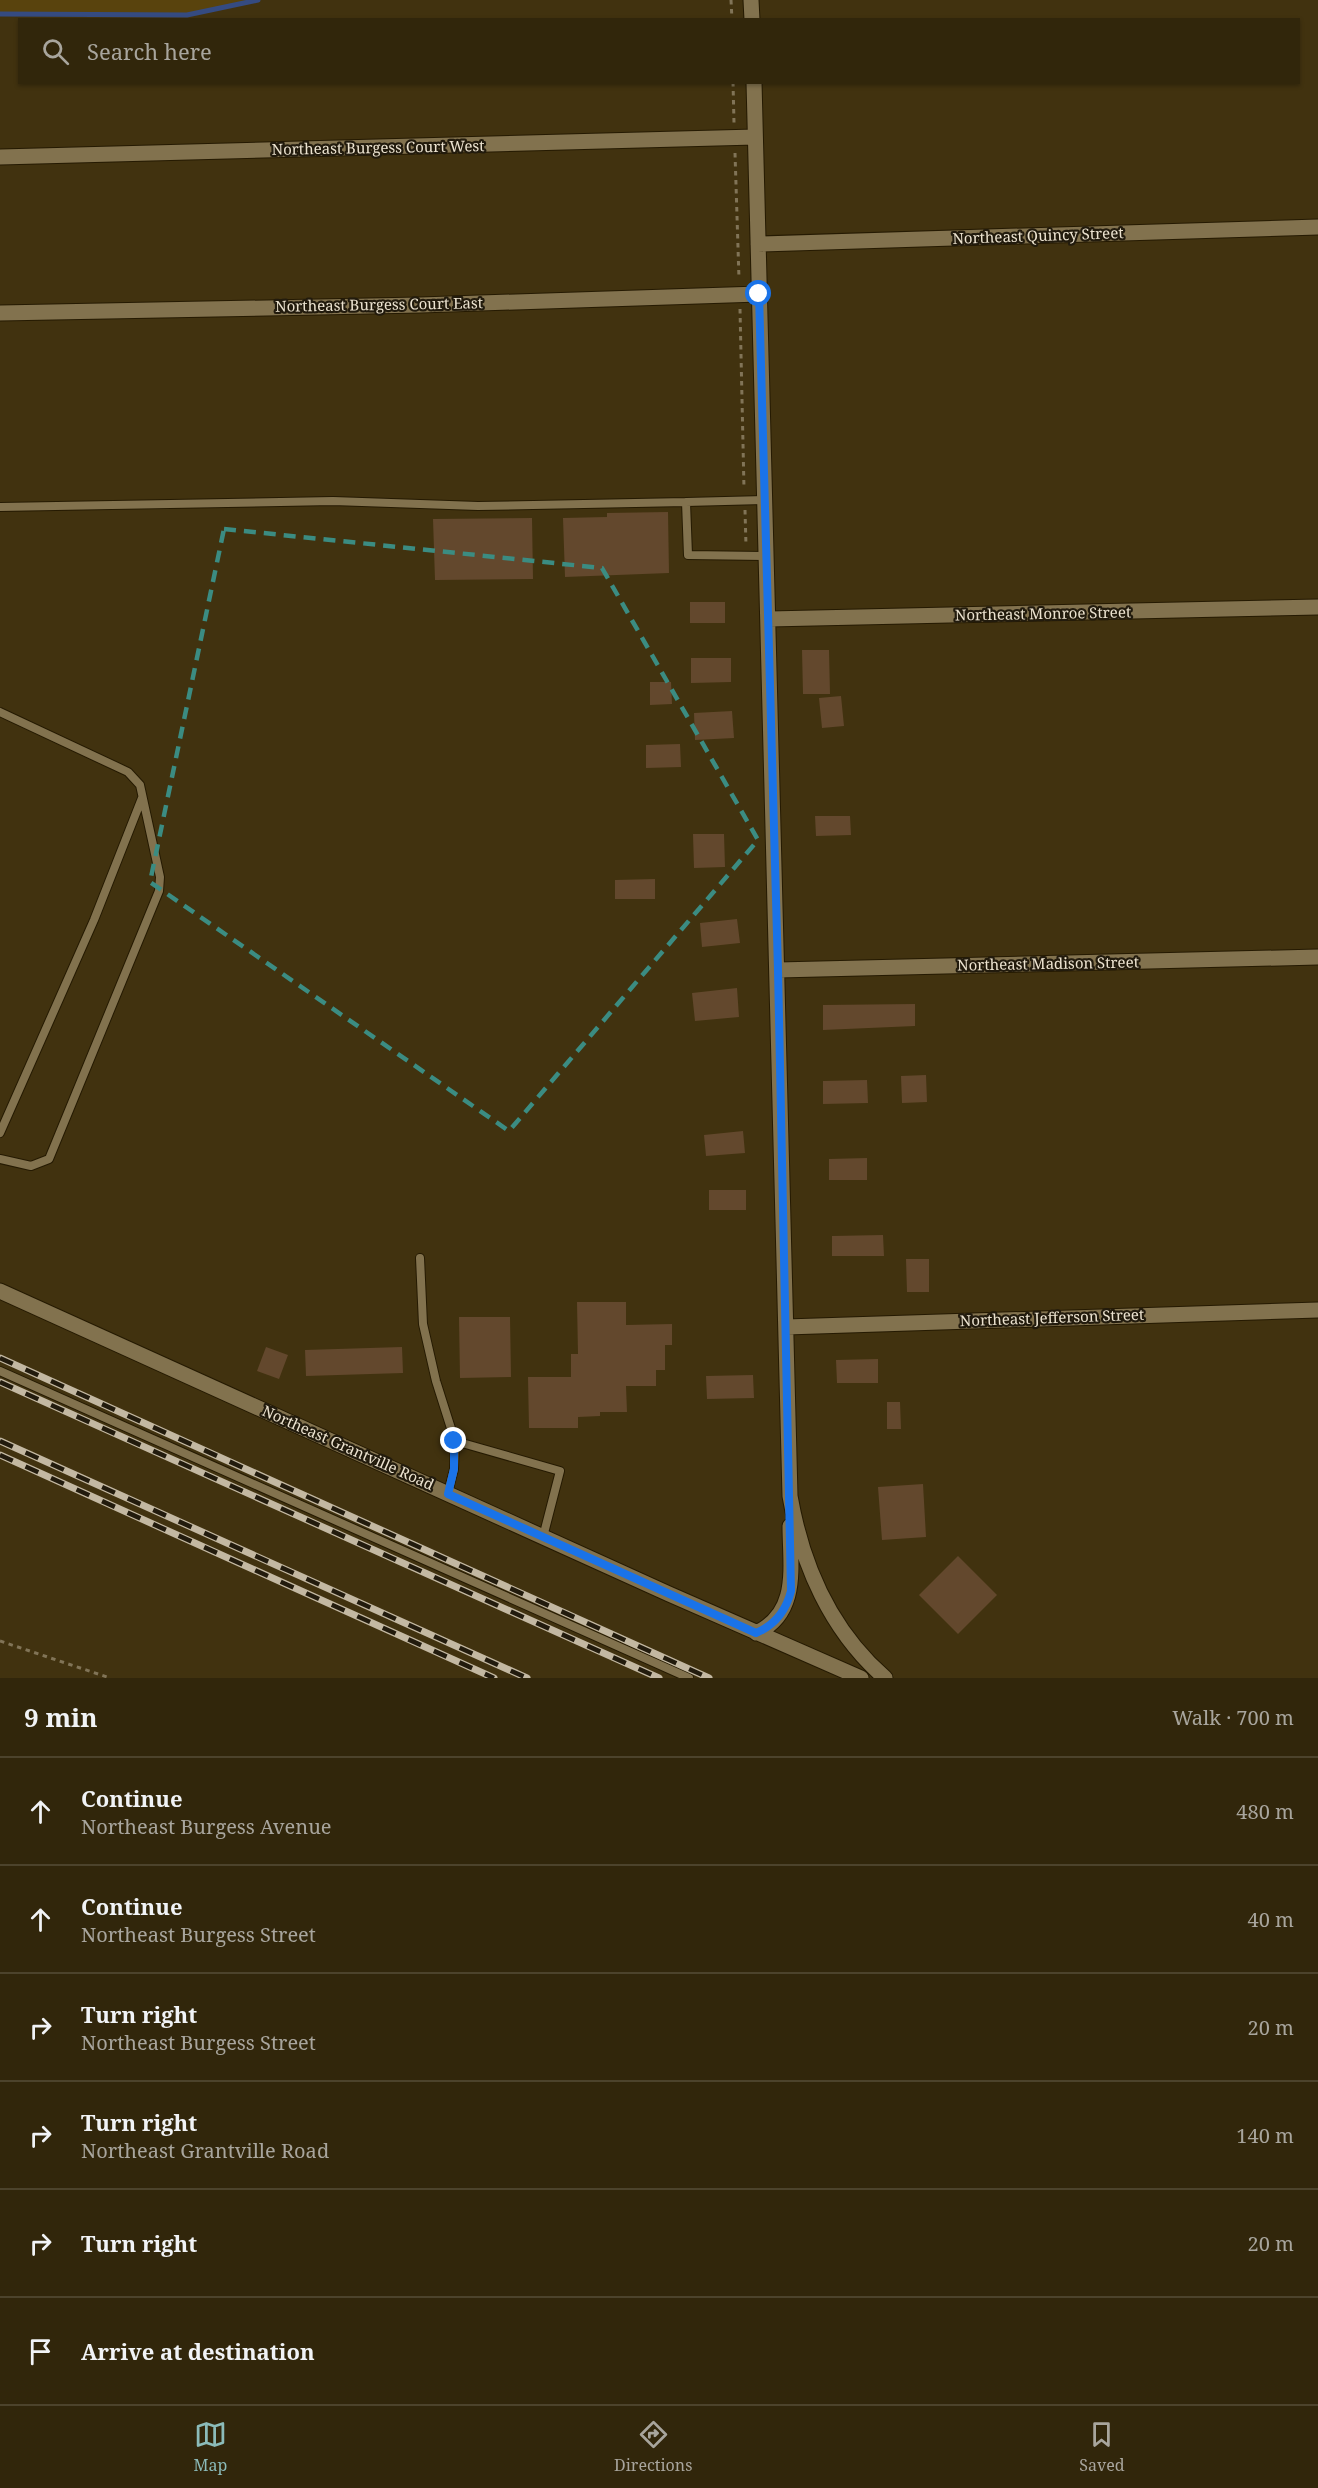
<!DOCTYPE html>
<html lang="en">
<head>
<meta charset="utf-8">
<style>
  :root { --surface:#31260b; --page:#392e14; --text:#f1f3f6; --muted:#a8a59d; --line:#4c432c; --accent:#8bbbb9 }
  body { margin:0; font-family:"Noto Serif",serif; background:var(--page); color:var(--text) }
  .stop { position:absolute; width:18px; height:18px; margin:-14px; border:4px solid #1a73e8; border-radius:50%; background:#fff }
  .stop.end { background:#1a73e8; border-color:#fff; box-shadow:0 2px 6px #0008 }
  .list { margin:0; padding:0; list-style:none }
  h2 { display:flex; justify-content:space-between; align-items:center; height:78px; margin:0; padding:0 24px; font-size:26px }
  h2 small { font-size:20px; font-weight:400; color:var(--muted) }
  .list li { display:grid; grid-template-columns:39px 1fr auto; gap:18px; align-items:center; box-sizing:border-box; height:108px; padding:0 24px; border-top:2px solid var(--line) }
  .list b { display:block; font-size:22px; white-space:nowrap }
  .list p { margin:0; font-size:20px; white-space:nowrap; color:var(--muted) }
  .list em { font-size:20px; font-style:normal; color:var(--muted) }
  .icon { flex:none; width:33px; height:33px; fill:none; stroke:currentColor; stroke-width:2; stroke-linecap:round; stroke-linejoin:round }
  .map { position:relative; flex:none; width:1318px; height:1678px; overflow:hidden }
  .search { position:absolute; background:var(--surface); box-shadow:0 2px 4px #0004; left:18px; right:18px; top:18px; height:66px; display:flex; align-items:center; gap:15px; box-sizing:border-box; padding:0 21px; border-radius:0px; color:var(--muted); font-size:22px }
  .sheet { height:726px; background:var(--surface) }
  nav { display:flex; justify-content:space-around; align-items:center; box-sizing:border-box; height:84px; border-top:2px solid var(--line); background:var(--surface); font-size:16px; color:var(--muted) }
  nav a { display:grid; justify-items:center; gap:3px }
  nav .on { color:var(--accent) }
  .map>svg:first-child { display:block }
</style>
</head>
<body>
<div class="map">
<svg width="1318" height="1678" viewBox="0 0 1318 1678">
  <rect width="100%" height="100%" fill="#41320f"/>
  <path fill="#59430d" d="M0,0H258L187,15L0,14Z"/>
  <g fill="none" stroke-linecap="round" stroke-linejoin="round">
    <path stroke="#354b81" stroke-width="5" d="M0,14L187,15L258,0"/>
  </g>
  <path fill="#63482d" d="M668,512L669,573L565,577L563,518L607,517V513Z
    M532,518L533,579L435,580L433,519Z
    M690,602H725V623H690Z
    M802,650H829L830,694H803Z
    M691,658H731V682L691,683Z
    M650,682H671L672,704L650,705Z
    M841,696L844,726L822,728L819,698Z
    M732,711L734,738L695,740L694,713Z
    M680,744L681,767L646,768V745Z
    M815,816H850L851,835L816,836Z
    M693,834H724L725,867L694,868Z
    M655,879V899H615V880Z
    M737,919L740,943L702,947L700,923Z
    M737,988L739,1017L695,1021L692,993Z
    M915,1004V1026L823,1030V1005Z
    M926,1075L927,1102L902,1103L901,1076Z
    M867,1080L868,1103L823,1104V1081Z
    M743,1131L745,1153L706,1156L704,1135Z
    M867,1158V1180H829V1159Z
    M709,1190H746V1210H709Z
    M883,1235L884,1256H832V1236Z
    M906,1259H929V1292H907Z
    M577,1302H626V1325L672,1324V1345H665V1370H656V1386H626L627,1412H600V1416L578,1417V1428H529L528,1377H571V1354H578Z
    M459,1317H510L511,1377L460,1378Z
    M266,1347L288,1355L279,1379L257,1371Z
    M402,1347L403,1373L306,1376L305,1350Z
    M878,1359V1383H837L836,1360Z
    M753,1375L754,1398L707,1399L706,1376Z
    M887,1402H900L901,1429H887Z
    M923,1484L926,1537L882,1540L878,1487Z
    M958,1556L997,1595L958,1634L919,1595Z"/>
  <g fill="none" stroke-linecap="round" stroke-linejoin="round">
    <defs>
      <path id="lane" d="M765,500L686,502L688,555L767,556
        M0,507L333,501L478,506L686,502
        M0,712L128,772L140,785L160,877L159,891L49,1159L31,1166L0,1159
        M0,1133L94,920L142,798
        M420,1258L423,1324L436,1381L455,1441L454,1469L448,1493
        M0,1371L689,1678
        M455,1441L560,1471L543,1537"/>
      <path id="street" d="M751,0L752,20
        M754,82L790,1496C802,1565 831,1631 885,1678
        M0,157L755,137
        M758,244L1318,227
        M0,313L420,305L759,294
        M769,619L1318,607
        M778,970L1318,957
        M0,1291L669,1594L861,1678
        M786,1327L1318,1310
        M756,1633C800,1613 790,1566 790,1526"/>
    </defs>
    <use href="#lane" stroke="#251a02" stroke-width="10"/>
    <use href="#street" stroke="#251a02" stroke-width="17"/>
    <path stroke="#817457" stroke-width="3" stroke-dasharray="4.5 4.5" stroke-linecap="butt" d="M731,0L732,20
      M733,82L734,123
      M735,153L739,279
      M740,309L744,489
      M745,510L746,546
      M0,1641L110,1678"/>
    <use href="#lane" stroke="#82724e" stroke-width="8"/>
    <use href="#street" stroke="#82724e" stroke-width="15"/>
    <defs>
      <path id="rail" d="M0,1358L709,1678
        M0,1382L659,1678
        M0,1441L527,1678
        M0,1455L494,1678"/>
    </defs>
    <use href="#rail" stroke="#c3b8a2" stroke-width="7"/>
    <use href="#rail" stroke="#221b0d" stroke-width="4.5" stroke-dasharray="14" stroke-linecap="butt"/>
  </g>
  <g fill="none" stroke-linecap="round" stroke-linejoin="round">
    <path stroke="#1a73e8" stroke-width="8" d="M454,1441V1469L448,1494L756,1633C775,1625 786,1611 791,1591L778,970L759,294"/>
  </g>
  <path fill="none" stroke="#3b8c82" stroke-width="4.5" stroke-dasharray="12 8" stroke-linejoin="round" d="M224,529L602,568L758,840L509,1131L150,882Z"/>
  <g text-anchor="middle" stroke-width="4.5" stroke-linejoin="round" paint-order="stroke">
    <g font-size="15" fill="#ece3d0" stroke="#221b0d">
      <text transform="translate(378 148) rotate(-1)" y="5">Northeast Burgess Court West</text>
      <text transform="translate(1038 236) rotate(-2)" y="5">Northeast Quincy Street</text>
      <text transform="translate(379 305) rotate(-1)" y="5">Northeast Burgess Court East</text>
      <text transform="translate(1043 614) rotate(-1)" y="5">Northeast Monroe Street</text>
      <text transform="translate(1048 964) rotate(-1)" y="5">Northeast Madison Street</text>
      <text transform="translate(1052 1318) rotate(-2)" y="5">Northeast Jefferson Street</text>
      <text transform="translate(348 1448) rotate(24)" y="5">Northeast Grantville Road</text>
    </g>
  </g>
</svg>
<div class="stop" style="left:759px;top:294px"></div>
<div class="stop end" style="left:454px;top:1441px"></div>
<div class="search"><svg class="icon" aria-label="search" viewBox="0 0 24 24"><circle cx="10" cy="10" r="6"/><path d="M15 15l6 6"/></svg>Search here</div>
</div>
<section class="sheet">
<h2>9 min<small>Walk · 700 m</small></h2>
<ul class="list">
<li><svg class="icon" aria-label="ahead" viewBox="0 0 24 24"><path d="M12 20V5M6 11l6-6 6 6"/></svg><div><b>Continue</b><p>Northeast Burgess Avenue</p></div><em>480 m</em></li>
<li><svg class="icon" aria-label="ahead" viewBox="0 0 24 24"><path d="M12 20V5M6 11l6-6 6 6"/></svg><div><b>Continue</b><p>Northeast Burgess Street</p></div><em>40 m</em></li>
<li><svg class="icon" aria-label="right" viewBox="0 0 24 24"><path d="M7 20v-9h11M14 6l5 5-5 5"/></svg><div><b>Turn right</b><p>Northeast Burgess Street</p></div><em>20 m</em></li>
<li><svg class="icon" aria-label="right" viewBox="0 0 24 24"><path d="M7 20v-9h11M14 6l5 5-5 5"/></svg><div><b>Turn right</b><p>Northeast Grantville Road</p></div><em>140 m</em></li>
<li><svg class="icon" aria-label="right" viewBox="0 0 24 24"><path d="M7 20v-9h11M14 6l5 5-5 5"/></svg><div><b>Turn right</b></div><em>20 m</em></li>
<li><svg class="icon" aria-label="arrive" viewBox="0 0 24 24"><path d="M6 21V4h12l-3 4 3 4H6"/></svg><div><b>Arrive at destination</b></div></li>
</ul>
</section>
<nav>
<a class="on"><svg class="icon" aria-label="map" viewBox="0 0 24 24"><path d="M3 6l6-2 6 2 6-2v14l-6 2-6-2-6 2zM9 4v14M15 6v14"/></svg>Map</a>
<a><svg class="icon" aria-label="directions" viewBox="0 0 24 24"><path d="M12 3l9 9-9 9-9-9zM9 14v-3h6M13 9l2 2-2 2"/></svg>Directions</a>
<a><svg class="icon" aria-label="saved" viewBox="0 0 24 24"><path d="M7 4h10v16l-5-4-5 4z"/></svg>Saved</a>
</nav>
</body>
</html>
